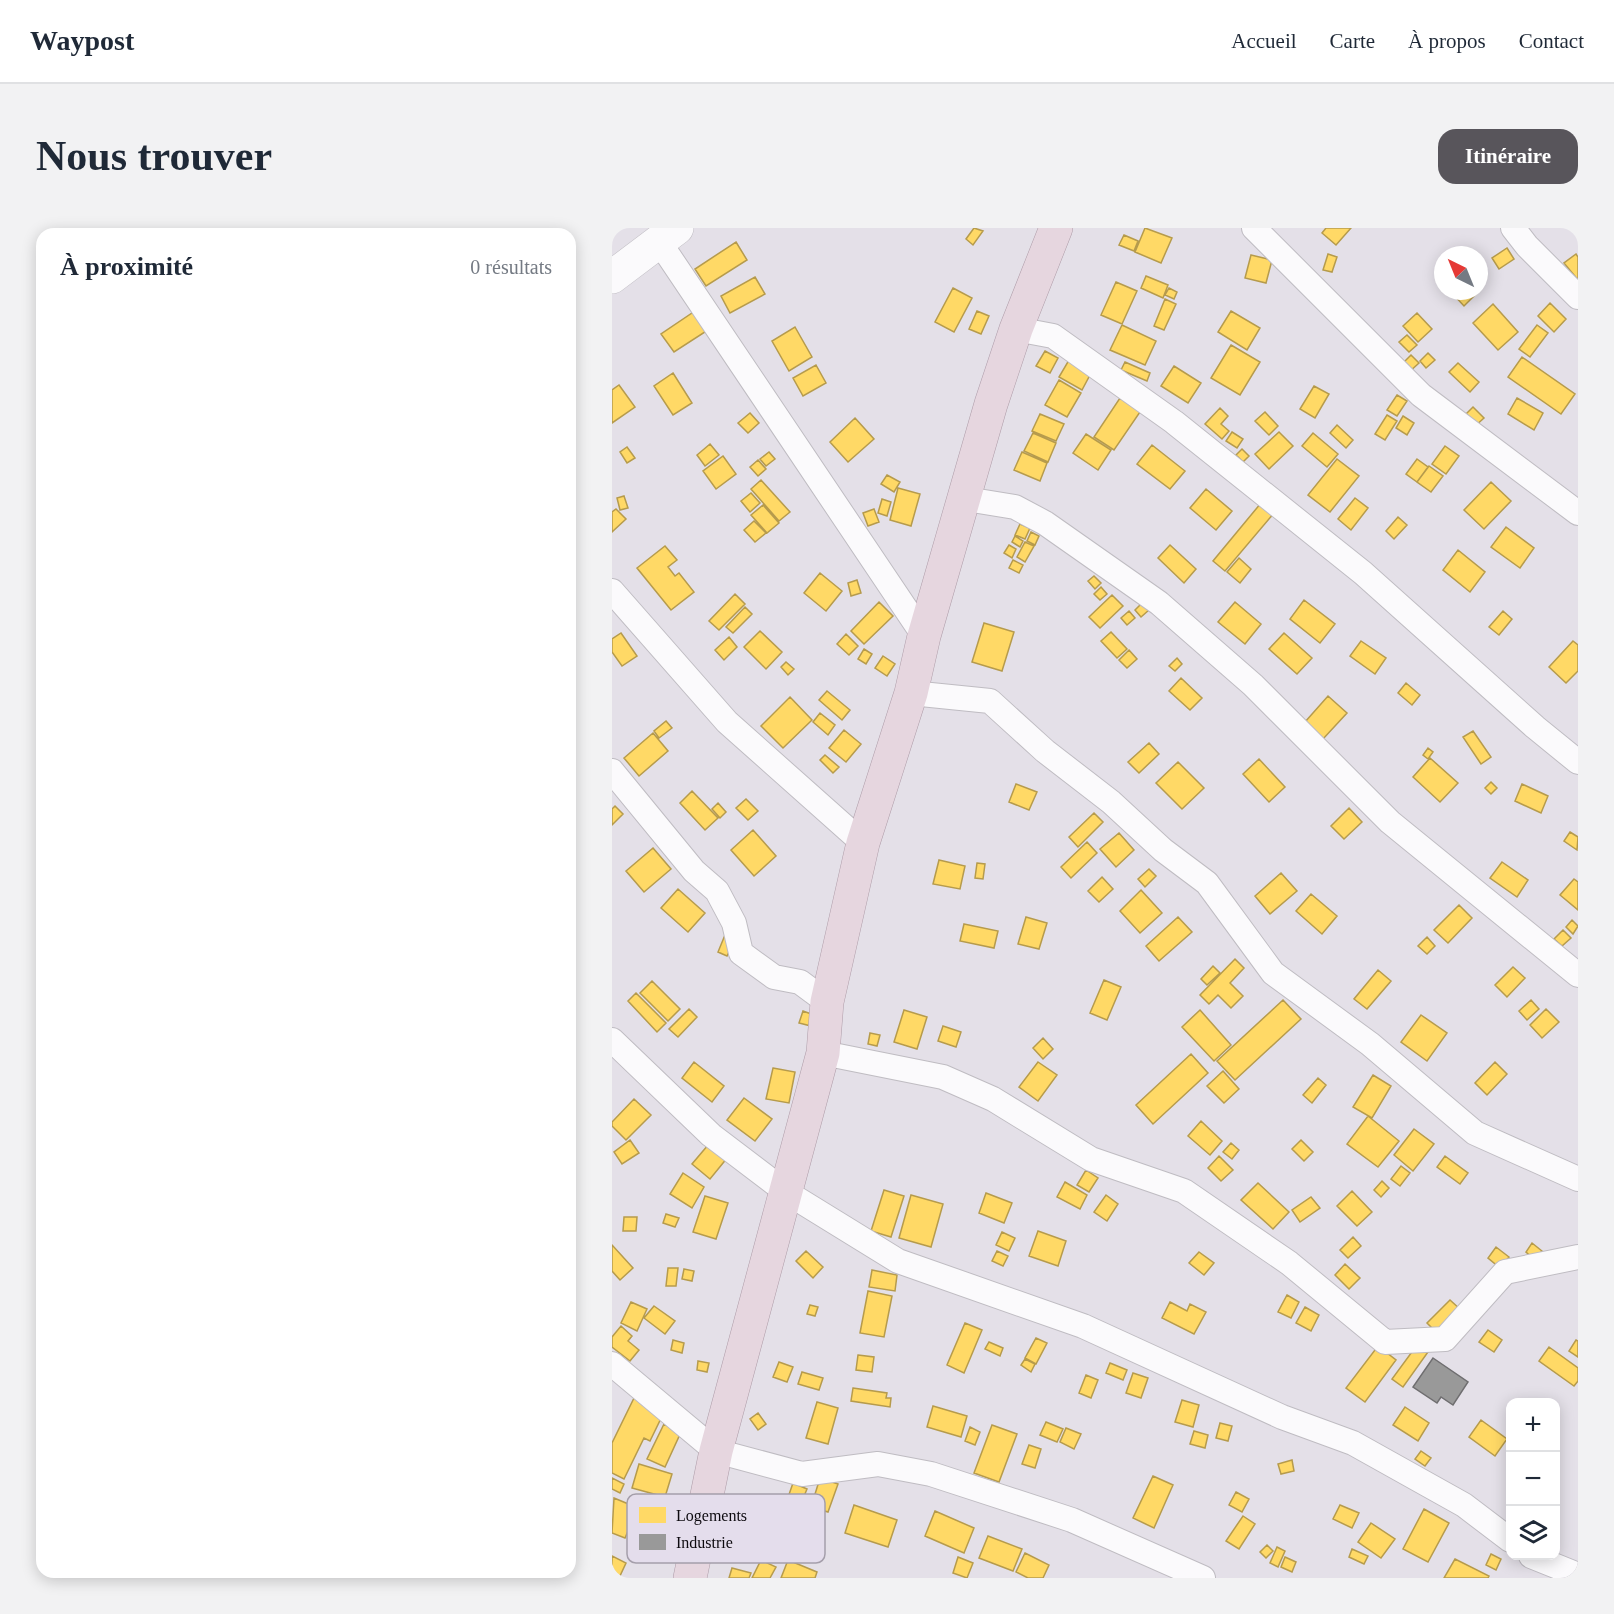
<!DOCTYPE html>
<html lang="fr">
<head>
<meta charset="utf-8">
<style>
  :root { --surface:#fff; --page:#f2f2f3; --text:#1f2937; --muted:#747a83; --line:#e0e1e3; --accent:#58555b }
  body { margin:0; font-family:"Times New Roman",serif; background:var(--page); color:var(--text) }
  .controls { position:absolute; right:18px; bottom:18px; display:grid; overflow:hidden; border-radius:12px; box-shadow:0 3px 15px #0003 }
  .controls button { width:54px; height:54px; display:grid; place-items:center; padding:0; border:0; border-bottom:2px solid var(--line); background:var(--surface); color:var(--text); font:30px sans-serif }
  .compass { position:absolute; left:822px; top:18px; width:54px; height:54px; border-radius:50%; background:var(--surface); box-shadow:0 3px 15px #0003; rotate:317deg }
  .list { margin:0; padding:0; list-style:none }
  h2 { display:flex; justify-content:space-between; align-items:center; height:78px; margin:0; padding:0 24px; font-size:26px }
  h2 small { font-size:20px; font-weight:400; color:var(--muted) }
  .icon { flex:none; width:33px; height:33px; fill:none; stroke:currentColor; stroke-width:2; stroke-linecap:round; stroke-linejoin:round }
  .map { position:relative; flex:none; width:966px; height:1350px; overflow:hidden; border-radius:18px }
  header { display:flex; align-items:center; gap:36px; box-sizing:border-box; height:84px; padding:0 30px; background:var(--surface); border-bottom:2px solid var(--line) }
  header strong { font-size:28px }
  nav { display:flex; gap:33px; margin-inline-start:auto; font-size:21px }
  .intro { display:flex; align-items:center; justify-content:space-between; box-sizing:border-box; height:144px; padding:0 36px }
  h1 { margin:0; font-size:42px }
  .button { padding:15px 27px; border-radius:18px; background:var(--accent); color:#fff; font-size:21px; font-weight:700 }
  main { display:flex; gap:36px; padding:0 36px }
  aside { flex:1; background:var(--surface); border-radius:18px; box-shadow:0 3px 15px #0003 }
  .map>svg:first-child { display:block }
</style>
</head>
<body>
<header>
<strong>Waypost</strong>
<nav><a>Accueil</a><a>Carte</a><a>À propos</a><a>Contact</a></nav>
</header>
<div class="intro"><h1>Nous trouver</h1><a class="button">Itinéraire</a></div>
<main>
<aside>
<h2>À proximité<small>0 résultats</small></h2>
<ul class="list">
</ul>
</aside>
<div class="map">
<svg width="966" height="1350" viewBox="0 0 966 1350">
  <rect width="100%" height="100%" fill="#e4e0e8"/>
  <path fill="#ffd966" stroke="#b69b4c" stroke-width="1.5" d="M362,0L371,3L361,17L354,11Z
    M533,0L560,10L549,35L523,24Z
    M714,0H739L724,17L710,5Z
    M512,7L526,13L522,23L507,17Z
    M124,14L135,32L94,58L83,41Z
    M895,20L902,31L887,41L880,30Z
    M716,26L725,29L720,44L711,42Z
    M964,26L966,29V52L952,35Z
    M639,27L660,32L654,55L633,50Z
    M534,48L556,57L551,70L529,60Z
    M143,49L153,66L118,85L109,68Z
    M504,54L525,63L510,96L489,87Z
    M341,60L360,70L342,104L323,94Z
    M557,60L565,64L562,71L553,67Z
    M867,61L868,62L852,78L838,63Z
    M553,71L564,76L552,102L542,98Z
    M938,75L954,91L942,104L926,88Z
    M881,76L906,104L886,122L861,95Z
    M83,83L96,102L62,124L49,106Z
    M365,83L377,88L369,106L357,101Z
    M619,83L648,100L635,122L606,104Z
    M805,85L820,101L806,114L791,98Z
    M510,97L544,113L533,137L498,122Z
    M925,97L936,105L918,129L907,121Z
    M183,99L200,129L177,143L160,113Z
    M795,107L805,117L797,124L787,114Z
    M619,117L648,134L628,167L599,150Z
    M433,123L446,130L438,145L424,138Z
    M816,125L823,132L814,140L808,133Z
    M799,127L807,135L796,145L789,137Z
    M910,129L963,166L949,186L896,149Z
    M457,132L479,145L470,162L447,149Z
    M513,134L538,145L535,153L509,142Z
    M846,135L867,154L858,164L837,144Z
    M204,137L214,155L191,168L181,150Z
    M562,138L589,155L576,175L549,158Z
    M61,145L80,175L61,187L42,158Z
    M447,152L469,165L455,189L433,177Z
    M7,157L23,179L0,195V162Z
    M702,158L717,166L703,190L688,181Z
    M785,167L795,173L785,188L775,182Z
    M508,170L528,184L502,222L482,209Z
    M905,170L931,185L922,202L896,186Z
    M861,179L872,190L861,200L851,189Z
    M608,180L616,188L609,196L617,203L610,211L593,196Z
    M653,184L666,198L657,207L643,193Z
    M138,185L147,195L136,205L126,195Z
    M428,186L452,196L444,213L420,203Z
    M775,187L785,193L773,212L763,206Z
    M791,188L802,195L795,207L784,200Z
    M243,190L262,211L236,234L218,214Z
    M725,197L741,212L734,220L718,205Z
    M620,204L631,211L625,220L614,213Z
    M667,204L681,218L657,241L643,226Z
    M421,205L444,215L436,234L412,223Z
    M701,205L726,226L715,239L690,218Z
    M474,206L499,222L486,242L461,225Z
    M98,216L107,227L93,238L85,227Z
    M540,217L573,243L558,261L525,236Z
    M833,218L847,228L834,246L820,236Z
    M15,219L23,230L15,235L8,224Z
    M630,221L637,228L631,234L624,227Z
    M157,224L163,231L154,238L148,231Z
    M410,224L435,235L428,253L402,242Z
    M111,228L124,246L104,261L91,243Z
    M725,231L747,248L718,284L696,267Z
    M805,231L816,239L805,254L794,246Z
    M146,232L154,241L146,248L138,239Z
    M817,238L831,248L819,264L805,254Z
    M275,247L288,254L282,264L269,256Z
    M149,252L178,284L167,293L139,261Z
    M879,254L899,273L872,301L852,282Z
    M286,260L308,266L299,298L278,292Z
    M594,261L620,283L604,302L578,280Z
    M139,265L148,275L138,284L129,273Z
    M12,268L16,280L8,282L5,270Z
    M743,270L756,280L739,302L726,291Z
    M270,271L279,274L275,288L266,285Z
    M649,275L662,285L613,343L601,333Z
    M151,277L167,295L155,305L139,287Z
    M4,281L14,291L0,304V284Z
    M262,281L267,294L256,298L251,285Z
    M786,289L795,297L782,311L774,303Z
    M142,293L154,305L143,314L132,302Z
    M408,296L418,300L413,311L403,307Z
    M894,299L922,320L908,340L879,319Z
    M419,304L427,308L423,317L415,313Z
    M403,308L411,313L408,319L400,314Z
    M413,314L422,318L413,334L405,329Z
    M397,317L404,321L400,330L392,325Z
    M558,317L584,341L572,355L546,330Z
    M53,318L65,332L56,339L63,348L67,345L82,364L59,382L25,340Z
    M846,322L873,344L858,364L831,342Z
    M627,330L639,341L628,355L615,344Z
    M401,332L411,337L407,345L397,340Z
    M208,345L230,363L214,383L192,365Z
    M482,348L489,355L483,361L476,353Z
    M245,352L249,365L239,368L236,355Z
    M489,359L495,366L488,372L482,366Z
    M123,366L133,376L107,402L97,393Z
    M500,367L511,378L488,400L477,389Z
    M692,372L723,396L708,415L678,391Z
    M267,374L281,388L252,416L239,403Z
    M623,374L649,396L633,416L606,394Z
    M530,375L537,382L529,389L523,382Z
    M133,379L140,386L121,405L114,399Z
    M517,383L523,390L515,397L509,390Z
    M891,383L900,391L887,407L877,399Z
    M372,395L402,404L390,443L360,434Z
    M148,403L170,424L154,441L132,419Z
    M499,404L515,421L505,430L489,413Z
    M9,405L25,428L10,438L0,424V411Z
    M672,405L700,430L685,446L657,421Z
    M234,406L246,418L237,427L225,416Z
    M117,409L125,419L112,432L103,422Z
    M749,413L774,430L763,446L738,428Z
    M961,413L966,417V443L954,455L937,439Z
    M252,421L260,426L254,436L246,431Z
    M517,422L525,431L515,440L507,432Z
    M271,428L283,436L275,448L263,440Z
    M565,430L570,436L563,443L557,438Z
    M174,434L182,441L176,447L169,439Z
    M569,450L590,470L578,482L557,463Z
    M794,455L808,467L800,477L786,465Z
    M215,463L238,482L230,492L207,472Z
    M716,468L735,485L711,511L693,494Z
    M178,469L200,492L171,520L149,498Z
    M208,485L223,497L216,507L201,494Z
    M54,493L60,500L47,510L42,503Z
    M232,502L249,516L234,534L217,520Z
    M861,503L879,529L869,536L851,509Z
    M41,505L56,523L27,548L12,530Z
    M537,515L547,526L527,545L516,534Z
    M816,520L821,524L816,531L811,527Z
    M213,527L227,539L221,545L208,532Z
    M818,530L846,555L828,574L801,549Z
    M647,531L673,559L657,574L631,546Z
    M566,534L592,560L570,581L544,555Z
    M879,554L885,560L879,566L873,560Z
    M404,556L425,564L417,582L397,574Z
    M910,556L936,568L929,585L903,573Z
    M80,563L106,590L93,602L68,575Z
    M134,571L146,583L136,592L124,580Z
    M106,575L114,584L108,590L100,581Z
    M3,578L11,586L0,597V581Z
    M737,580L750,594L732,611L719,598Z
    M482,585L491,594L466,619L457,609Z
    M141,602L164,628L142,648L119,622Z
    M958,604L966,609L965,622L952,613Z
    M507,605L522,622L504,639L488,621Z
    M475,614L485,625L459,650L449,639Z
    M41,620L59,641L32,664L14,643Z
    M327,632L353,638L348,661L321,656Z
    M890,634L916,652L905,669L878,650Z
    M365,635L373,636L371,651L363,650Z
    M537,641L544,648L533,659L526,651Z
    M669,645L685,663L658,686L643,668Z
    M490,649L501,661L487,674L476,663Z
    M962,651L966,654V682L948,667Z
    M66,661L93,685L76,704L49,680Z
    M529,662L550,685L528,705L508,683Z
    M699,666L725,688L710,706L684,683Z
    M847,677L860,690L836,715L822,702Z
    M414,689L435,695L427,721L406,716Z
    M566,689L580,704L547,733L534,718Z
    M960,692L966,698L961,706L954,699Z
    M352,696L386,703L382,720L348,713Z
    M951,702L959,710L950,718L942,711Z
    M113,707L123,711L115,728L106,724Z
    M815,709L823,718L815,726L806,718Z
    M623,731L632,740L618,755L631,768L619,780L606,767L597,776L588,767Z
    M601,738L608,745L595,757L589,751Z
    M901,739L913,750L895,769L883,757Z
    M766,742L779,753L755,781L742,771Z
    M492,752L509,759L495,792L478,785Z
    M40,753L68,781L56,793L28,765Z
    M24,765L54,795L45,804L16,773Z
    M671,772L689,791L623,852L605,833Z
    M919,772L927,781L915,792L907,783Z
    M77,781L85,789L66,809L57,801Z
    M934,781L947,794L930,810L918,797Z
    M292,782L315,789L305,821L282,814Z
    M588,782L619,817L602,833L570,799Z
    M191,783L202,787L199,798L187,795Z
    M809,787L835,805L815,833L789,814Z
    M331,798L349,804L344,819L326,813Z
    M258,805L268,807L265,818L256,816Z
    M431,810L441,821L431,831L421,820Z
    M579,826L596,845L541,896L524,877Z
    M82,834L112,858L100,874L70,850Z
    M426,834L445,847L426,873L407,859Z
    M883,834L895,846L875,867L863,855Z
    M161,840L183,844L177,875L154,871Z
    M611,843L627,861L612,875L595,858Z
    M761,847L779,858L760,890L741,879Z
    M706,850L714,857L700,875L691,867Z
    M132,870L160,891L143,913L115,892Z
    M22,871L39,887L14,912L0,898V894Z
    M756,888L787,913L766,939L735,916Z
    M589,893L610,913L598,927L576,908Z
    M802,901L822,916L801,943L782,927Z
    M102,910L120,924L98,951L80,936Z
    M18,912L27,925L10,936L2,924Z
    M689,912L701,924L692,933L680,921Z
    M619,915L627,922L620,931L611,924Z
    M607,928L621,942L609,953L596,940Z
    M833,928L856,945L848,956L825,939Z
    M789,938L798,945L788,958L779,951Z
    M474,942L486,950L477,964L465,957Z
    M71,945L92,959L80,980L58,966Z
    M770,953L777,960L769,969L762,962Z
    M453,954L475,967L468,981L445,969Z
    M646,955L677,984L661,1001L629,972Z
    M272,962L292,968L279,1009L259,1003Z
    M740,963L760,984L745,998L725,978Z
    M374,965L400,975L392,995L367,985Z
    M299,967L331,976L319,1019L287,1010Z
    M494,967L506,976L495,993L482,984Z
    M93,968L116,975L104,1011L81,1004Z
    M699,969L708,980L688,994L680,982Z
    M54,986L67,990L63,999L51,995Z
    M12,989H25L24,1003H11Z
    M426,1003L454,1013L446,1038L417,1028Z
    M390,1004L403,1010L397,1023L384,1017Z
    M741,1009L749,1018L736,1030L728,1022Z
    M920,1015L930,1023L923,1032L914,1024Z
    M0,1017L21,1040L8,1052L0,1043Z
    M884,1019L897,1029L888,1040L876,1030Z
    M194,1023L211,1039L201,1050L184,1033Z
    M385,1023L396,1028L391,1038L380,1033Z
    M587,1024L602,1035L592,1047L577,1035Z
    M733,1036L748,1050L737,1061L723,1047Z
    M56,1040H66L64,1058H54Z
    M72,1041L82,1043L80,1053L70,1051Z
    M260,1042L285,1047L283,1063L257,1059Z
    M256,1063L280,1068L272,1109L248,1105Z
    M675,1067L687,1074L679,1090L666,1084Z
    M838,1072L849,1082L826,1106L815,1095Z
    M19,1074L35,1081L25,1103L9,1095Z
    M558,1074L575,1083L578,1076L594,1084L582,1106L550,1090Z
    M198,1077L206,1079L203,1088L195,1086Z
    M42,1078L63,1093L53,1106L32,1090Z
    M693,1079L707,1087L699,1103L684,1095Z
    M353,1095L370,1102L352,1145L335,1137Z
    M9,1098L20,1108L16,1113L27,1122L18,1133L0,1119V1109Z
    M876,1102L890,1112L882,1124L867,1114Z
    M424,1110L435,1115L424,1136L413,1130Z
    M61,1112L72,1115L70,1125L59,1122Z
    M964,1112L966,1113V1129L957,1123Z
    M377,1114L391,1120L388,1128L373,1121Z
    M805,1117L816,1124L791,1159L780,1151Z
    M766,1118L784,1132L753,1174L734,1160Z
    M937,1119L966,1140V1153L962,1158L927,1133Z
    M246,1127L262,1129L260,1144L244,1142Z
    M413,1131L423,1136L419,1144L409,1137Z
    M86,1133L97,1135L95,1144L85,1142Z
    M167,1134L181,1139L175,1154L161,1149Z
    M498,1135L515,1142L511,1152L494,1145Z
    M190,1144L211,1150L207,1162L186,1156Z
    M521,1145L536,1150L529,1170L514,1165Z
    M474,1147L486,1152L479,1170L467,1165Z
    M241,1160L275,1165L274,1170H279L278,1179L239,1173Z
    M23,1168L53,1182L38,1213L32,1210L12,1251L0,1245V1215Z
    M570,1172L587,1177L581,1199L563,1194Z
    M205,1174L226,1180L216,1216L194,1210Z
    M321,1178L355,1188L349,1209L315,1199Z
    M793,1179L817,1195L806,1213L781,1197Z
    M146,1185L154,1196L146,1202L138,1191Z
    M869,1192L895,1211L883,1228L857,1209Z
    M434,1194L451,1201L445,1214L428,1207Z
    M608,1195L620,1198L616,1213L604,1210Z
    M52,1196L69,1204L53,1239L35,1231Z
    M380,1197L405,1206L387,1254L362,1245Z
    M358,1199L368,1204L363,1217L353,1213Z
    M454,1200L469,1206L462,1221L448,1214Z
    M582,1203L596,1207L593,1220L578,1216Z
    M417,1217L429,1221L423,1240L410,1236Z
    M809,1223L819,1230L813,1238L803,1231Z
    M680,1232L682,1243L669,1246L666,1236Z
    M27,1236L60,1246L53,1269L20,1260Z
    M541,1248L561,1257L542,1300L521,1290Z
    M0,1250L12,1256L8,1265L0,1261Z
    M208,1250L226,1256L216,1284L199,1279Z
    M181,1255L195,1261L186,1283L173,1278Z
    M624,1264L637,1271L630,1284L617,1277Z
    M2,1270L26,1280L13,1310L0,1305Z
    M242,1277L285,1292L276,1319L233,1305Z
    M728,1277L747,1285L740,1300L721,1291Z
    M812,1281L837,1295L816,1334L791,1321Z
    M323,1283L362,1300L352,1325L313,1308Z
    M631,1288L643,1296L627,1321L614,1313Z
    M759,1295L783,1311L769,1330L746,1314Z
    M376,1308L410,1321L401,1343L367,1330Z
    M655,1317L661,1323L654,1330L648,1324Z
    M665,1319L673,1323L666,1339L658,1335Z
    M740,1321L756,1328L752,1336L737,1329Z
    M413,1325L437,1337L431,1350H416L404,1344Z
    M879,1326L889,1331L884,1342L874,1337Z
    M0,1328L14,1335L7,1350H0Z
    M346,1329L361,1335L355,1350L341,1345Z
    M673,1329L684,1334L680,1344L669,1339Z
    M843,1331L877,1348L876,1350H832Z
    M149,1332L164,1339L158,1350H140Z
    M176,1332L205,1344L203,1350H169Z
    M120,1340L139,1345L137,1350H117Z"/>
  <path fill="#999" stroke="#6f6e70" stroke-width="1.5" d="M821,1130L856,1154L841,1177L829,1169L825,1175L801,1159Z"/>
  <g fill="none" stroke-linecap="round" stroke-linejoin="round">
    <defs>
      <path id="street" d="M642,0L809,167L966,285
        M901,0L915,18L966,69
        M48,15L312,408
        M404,101L441,108L562,194L751,345L923,499L966,534
        M354,271L403,279L433,295L547,375L641,457L778,594L966,747
        M0,363L115,494L251,615
        M299,465L378,473L433,523L499,574L551,622L595,655L661,745L758,816L863,905L966,951
        M0,543L82,643L105,663L122,695L129,725L162,749L188,754L215,774
        M0,812L99,907L174,964L286,1033L471,1098L670,1189L741,1215L852,1277L898,1312
        M211,825L331,849L381,871L479,931L572,963L677,1035L773,1114L833,1111L893,1044L966,1029
        M0,1136L104,1223L190,1246L266,1236L319,1246L460,1292L591,1350
        M919,1328L966,1347"/>
      <path id="secondary" d="M0,49L65,0"/>
      <path id="highway" d="M78,1350L104,1223L211,825L215,774L251,615L299,465L312,408L379,176L404,101L444,0"/>
    </defs>
    <use href="#street" stroke="#bfbcc2" stroke-width="26"/>
    <use href="#secondary" stroke="#bfbcc2" stroke-width="34"/>
    <use href="#highway" stroke="#ae9ca8" stroke-width="34"/>
    <use href="#street" stroke="#fbfafc" stroke-width="24"/>
    <use href="#secondary" stroke="#fbfafc" stroke-width="33"/>
    <use href="#highway" stroke="#e6d6df" stroke-width="33"/>
  </g>
  <rect x="15" y="1266" width="198" height="69" rx="9" fill="#e4ddec" stroke="#a49eaa" stroke-width="1.5"/>
  <rect x="27" y="1279" width="27" height="16" fill="#ffd966"/>
  <rect x="27" y="1306" width="27" height="16" fill="#999"/>
  <g font-size="16" fill="#0d0a0f">
    <text x="64" y="1293">Logements</text>
    <text x="64" y="1320">Industrie</text>
  </g>
</svg>
<div class="controls">
<button>+</button>
<button>−</button>
<button><svg class="icon" aria-label="layers" viewBox="0 0 24 24"><path d="M12 4l9 5-9 5-9-5zM3 14l9 5 9-5"/></svg></button>
</div>
<svg class="compass" viewBox="-18 -18 36 36"><path d="M0-13l5 13h-10z" fill="#e53935"/><path d="M0 13l5-13h-10z" fill="#747a83"/></svg>
</div>
</main>
</body>
</html>
